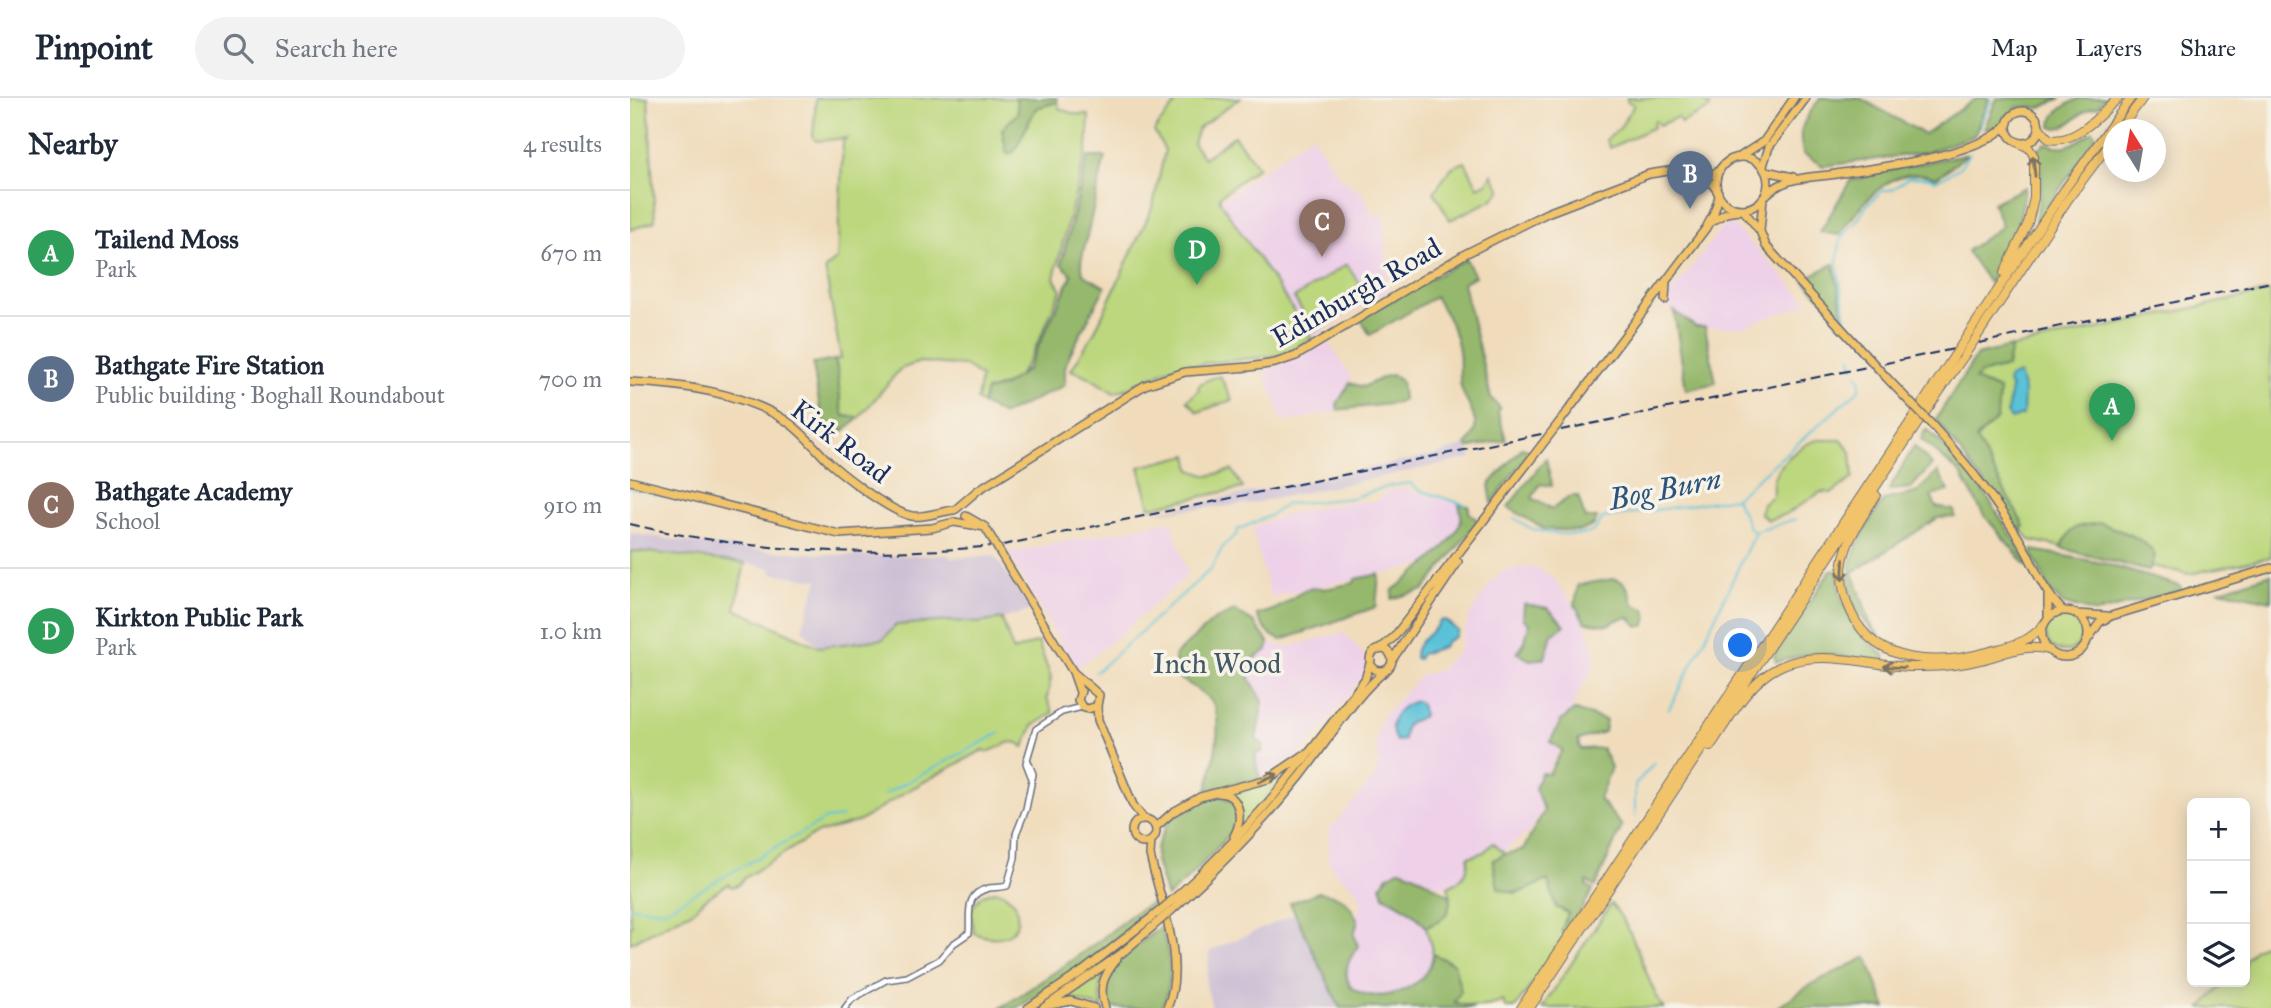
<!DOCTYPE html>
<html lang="en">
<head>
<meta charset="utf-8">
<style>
  :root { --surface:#fff; --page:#f2f2f3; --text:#1f2937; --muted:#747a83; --line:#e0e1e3; --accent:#d1495b }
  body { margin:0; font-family:"IM FELL Great Primer",serif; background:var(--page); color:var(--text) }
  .controls { position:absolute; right:21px; bottom:21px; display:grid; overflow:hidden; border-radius:10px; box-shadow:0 4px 18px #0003 }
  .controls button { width:63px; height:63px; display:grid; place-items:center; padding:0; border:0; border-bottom:2px solid var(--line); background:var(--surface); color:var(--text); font:35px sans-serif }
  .compass { position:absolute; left:1473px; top:21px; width:63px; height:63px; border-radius:50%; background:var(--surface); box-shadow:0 4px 18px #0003; rotate:349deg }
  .you { position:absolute; left:1111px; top:548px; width:24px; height:24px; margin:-18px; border:5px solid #fff; border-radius:50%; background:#1a73e8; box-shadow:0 0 0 10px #1a73e833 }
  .badge { display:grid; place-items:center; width:46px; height:46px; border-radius:50%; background:var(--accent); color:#fff; font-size:23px; font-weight:700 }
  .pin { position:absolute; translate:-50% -58px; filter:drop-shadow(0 2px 4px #0008) }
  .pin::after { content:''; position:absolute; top:37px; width:24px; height:21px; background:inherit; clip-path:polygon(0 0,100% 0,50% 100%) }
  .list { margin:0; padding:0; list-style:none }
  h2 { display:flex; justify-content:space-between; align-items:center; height:91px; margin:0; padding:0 28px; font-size:30px }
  h2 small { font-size:23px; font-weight:400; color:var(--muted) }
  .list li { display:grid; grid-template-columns:46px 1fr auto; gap:21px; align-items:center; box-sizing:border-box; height:126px; padding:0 28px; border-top:2px solid var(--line) }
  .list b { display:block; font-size:26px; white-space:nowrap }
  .list p { margin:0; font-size:23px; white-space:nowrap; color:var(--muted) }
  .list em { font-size:23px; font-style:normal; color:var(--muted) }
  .icon { flex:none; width:38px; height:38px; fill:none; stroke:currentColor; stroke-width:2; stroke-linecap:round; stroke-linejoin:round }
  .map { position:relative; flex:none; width:1641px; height:910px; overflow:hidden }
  header { display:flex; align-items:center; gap:42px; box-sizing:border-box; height:98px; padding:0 35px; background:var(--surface); border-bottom:2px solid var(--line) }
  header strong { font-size:33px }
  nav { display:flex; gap:38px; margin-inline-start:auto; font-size:24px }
  .search { width:490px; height:63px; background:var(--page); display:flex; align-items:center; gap:18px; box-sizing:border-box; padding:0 24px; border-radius:38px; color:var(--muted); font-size:26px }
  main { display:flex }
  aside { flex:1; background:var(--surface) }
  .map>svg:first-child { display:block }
</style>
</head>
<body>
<header>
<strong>Pinpoint</strong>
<div class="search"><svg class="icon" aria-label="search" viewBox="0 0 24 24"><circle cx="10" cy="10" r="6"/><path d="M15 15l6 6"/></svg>Search here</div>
<nav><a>Map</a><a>Layers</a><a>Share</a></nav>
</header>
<main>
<aside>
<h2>Nearby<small>4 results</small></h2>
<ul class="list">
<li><span class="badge" style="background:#2e9e5b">A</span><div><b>Tailend Moss</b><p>Park</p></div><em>670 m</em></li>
<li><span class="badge" style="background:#5c6f8a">B</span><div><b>Bathgate Fire Station</b><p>Public building · Boghall Roundabout</p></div><em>700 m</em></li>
<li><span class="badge" style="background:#8d6e63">C</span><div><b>Bathgate Academy</b><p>School</p></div><em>910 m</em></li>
<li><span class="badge" style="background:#2e9e5b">D</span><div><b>Kirkton Public Park</b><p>Park</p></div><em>1.0 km</em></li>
</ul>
</aside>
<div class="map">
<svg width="1641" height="910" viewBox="0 0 1641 910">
  <rect width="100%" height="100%" fill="#f7f3e8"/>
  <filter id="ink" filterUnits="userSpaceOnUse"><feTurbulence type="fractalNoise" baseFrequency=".0143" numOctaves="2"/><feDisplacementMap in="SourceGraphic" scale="14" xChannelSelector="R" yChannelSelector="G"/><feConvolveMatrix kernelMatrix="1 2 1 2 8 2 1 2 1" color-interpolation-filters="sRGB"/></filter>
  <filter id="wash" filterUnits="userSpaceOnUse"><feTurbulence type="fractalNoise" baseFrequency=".00686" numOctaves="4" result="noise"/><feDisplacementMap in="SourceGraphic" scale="28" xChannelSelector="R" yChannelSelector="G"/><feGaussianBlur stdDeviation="1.57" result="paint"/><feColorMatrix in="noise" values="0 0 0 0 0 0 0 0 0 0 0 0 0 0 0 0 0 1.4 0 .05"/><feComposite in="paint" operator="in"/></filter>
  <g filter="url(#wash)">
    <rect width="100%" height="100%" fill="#f0dcbb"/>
    <path fill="#eed0e8" d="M682,37L709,79L734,96L742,117L753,116L759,192L682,240L590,103Z
      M1099,126L1103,127L1179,205L1112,229H1066L1033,206L1094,127Z
      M699,245L722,280L706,306L708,313L653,324L634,272L652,267Z
      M772,390L829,406L831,421L823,438L796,466L640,499L622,430L656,416L720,404L747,403L757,394Z
      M541,423L557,474L556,479L475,549L446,570L378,455Z
      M888,470H906L922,478L952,519L962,544L964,568L945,602L942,623L916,678V705L901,732L851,771L821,788L812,789L776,772L762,776L755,782L753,792L780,811L796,829L808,852L797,884L766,908L740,910L727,902L717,888L712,875L717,847L731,805L727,792L708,777L698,764L700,731L744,680L749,664L746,650L748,632L753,618L792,576L802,575L809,572L829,553L839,518L861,485L874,473Z
      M709,535L716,537L734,557L737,564L736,574L678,649L664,662L630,680L626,665V642L633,603L620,581L621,563L636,552L639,545L659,549Z"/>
    <path fill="#ccbed4" d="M836,347L842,360L619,406L520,415L808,356Z
      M0,435L76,447L140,453L231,458L319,457V460L365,458L401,512L372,521L348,525L323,523L295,526L253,541L189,549L172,531L188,482L141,475V470L115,465L0,454Z
      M665,816L710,910H582L576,886L580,853Z"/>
    <path fill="#bcd77d" stroke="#6c836e" stroke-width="2" d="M0,0H18L25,123L0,132Z
      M186,0H386L388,15L372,31L378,56L384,53L406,10L427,4L430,11L444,16L459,17L457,50L424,180L431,192C422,212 401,266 386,280C378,287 367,290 356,293L352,306L347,302L351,279L335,268L290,264L270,271L229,320L214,318C207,300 211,280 205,262L211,260L195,171L207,161L213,43L217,40L186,43L183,39Z
      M550,0H610L568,31L563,45L574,60L604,38L628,69L590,98V103L682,240L652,257L542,269L502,289L484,295L457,278L441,272L464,235L523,108L535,52L524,33Z
      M997,0H1071L1080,9L1079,11L1051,25L1048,19L1029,27L1026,23L1023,25L1024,29L980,50L976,42L989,31L1004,7L997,3Z
      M835,64L848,89L858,84L862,76L871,92L862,102L820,122L804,94L822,69Z
      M717,166L738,200L685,233L664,200Z
      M1641,193V459L1559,476L1400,442L1306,321L1347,257Z
      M590,278L602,302L568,314L557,302L569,292L568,288C575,282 581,280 590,278Z
      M1188,342H1212L1221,354L1223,380L1202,395L1191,394L1156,416L1138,422L1130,415L1133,406L1143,398C1143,393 1142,385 1144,380C1148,366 1174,344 1188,342Z
      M558,357L561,372L578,378L602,372L613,390L520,409L509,369Z
      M8,453L115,465L105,511L189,549L253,541L266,527L323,523L348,525L372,521L383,553L408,544L421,580L417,600L423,615L403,628L394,649C381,637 370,651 357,654L353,652L277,693L230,723L185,736L113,781L108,787L101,789L98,786L74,802L63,813L0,845V827H2L0,820V454Z
      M1416 535a18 18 0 1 1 36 0a18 18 0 1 1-36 0Z
      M668,664L609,733L596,694L646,679Z
      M863,745L875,756L864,763L885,796L918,782L926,809L938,815L936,836L885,910H876L873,903C855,910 843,910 824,904V866L803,856L796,829L810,823L821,798L818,789C832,783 839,774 838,759L854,754Z
      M365,793L372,794L385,805C395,839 371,845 344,835L340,813L352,797Z
      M981,806C1008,836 1012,876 1033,910H912Z
      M1641,843V910H1571L1595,884H1615V862L1625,851Z
      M476,869C470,884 467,895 473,910L445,902L432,900Z"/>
    <path fill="#95b86c" stroke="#587465" stroke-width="2" d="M386,0H427V4L406,10L384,54L377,56L372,31L388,15Z
      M1190,0H1230L1294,36L1347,0H1359L1344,38L1294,55L1193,68L1174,56C1165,30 1176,21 1190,0Z
      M1367,0H1431L1410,10L1386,9L1369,29L1354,31Z
      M1449,0H1476L1467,9C1449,10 1439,35 1421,29C1422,13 1437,7 1449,0Z
      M1463,33L1466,38L1407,125L1405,120C1412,96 1413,76 1407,52L1416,45C1436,54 1446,44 1463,33Z
      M1338,56L1306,80C1262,62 1232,107 1209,137L1190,134L1220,83L1263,71Z
      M458,59H475L451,164L453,176L475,189L440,256L435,269V287L373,317L352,306L356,293L374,288L397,272L442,177L431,166Z
      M1395,89C1390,132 1381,148 1359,185L1337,153L1372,128L1363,105Z
      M836,161L845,178L833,185L861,300L870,310L868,314L876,342L838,350L836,347C856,327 839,312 832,292C828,281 831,266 829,254C827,234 816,216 805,199L740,237L730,220Z
      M1204,166L1215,226L1173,181Z
      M1044,213L1066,229H1075L1086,285L1056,292Z
      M1381,249L1377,269L1350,276L1345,282L1369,292L1367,321L1346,341L1394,428L1389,433L1306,321L1347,257Z
      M205,262C211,280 207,300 214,318L229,320L202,342C189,318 187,292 183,266Z
      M763,277L771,283L773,302L768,305L708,312L707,306L720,285L733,289L756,278Z
      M1296,331L1326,359L1352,391L1398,464L1397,468L1353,416L1331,376L1291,341Z
      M1284,348L1302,367L1281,390L1259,392Z
      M892,350L900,353L862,405L859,387Z
      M916,360L922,388L910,386L902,400L922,411L941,398H948L955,420H967L964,427L951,433L914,431L878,409Z
      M1308,374L1319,393L1301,398L1306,409L1324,412L1325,419L1308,420L1223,474L1240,525L1256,546C1200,496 1216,456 1254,402L1286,395Z
      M829,406L839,408V414L848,423L794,492L762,501L763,492C783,476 824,449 831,422C832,417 830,411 829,406Z
      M1471,425C1489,433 1516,439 1525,458L1519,473L1431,450C1441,427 1448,427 1471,425Z
      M1403,452L1472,465L1550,488L1552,492L1466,515L1432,505L1421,494L1402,456Z
      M1201,472L1208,473C1207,511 1228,534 1255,558V564L1182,555L1146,564L1144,557Z
      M749,476L746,509L652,542C639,539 633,529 627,517C634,515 643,513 649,509C665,501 674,485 695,491L724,485L725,481Z
      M1641,476V503L1590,492Z
      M983,481C1000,483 998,495 1004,507L1015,511L1018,520L1014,528H1008L999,519L987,522L978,527L955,524L945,507L948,487Z
      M894,506L918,510L935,527L922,536L915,560L900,562L887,555L895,543L899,526L893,520Z
      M605,513L624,525L639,545L637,552L621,563L620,581L633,603L626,642L633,646L632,654L626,655V665L630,680L577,692C582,671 595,623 582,604C574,594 557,585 546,578L545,557L584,522Z
      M944,612L976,622L974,634L948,642L950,651L972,650L981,669L969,701L992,728L965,789L957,783L956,787L963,792L936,836L931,833L938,815L926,809L918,782C897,791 890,800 868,790L863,762L875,756L893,752L914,713L905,690L911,675L919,676L932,652L920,644L931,623Z
      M584,698L594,699L604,706L607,722L603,733L562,777L537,799L526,763V751L539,721L572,701Z
      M770,771C788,775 804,790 821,798C820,817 813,822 796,829C784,814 771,806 754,798L751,787L758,778Z
      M689,794C712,798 718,801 728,823L724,836L728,848C719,861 712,873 720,888C742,910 799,893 803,856L824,866L831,893L824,904L843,910H710L660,805Z
      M524,804L523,812L445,872L400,902L386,910H370C404,889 437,866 470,842C488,829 502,813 524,804Z
      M531,829C540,855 545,885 531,910H481C461,873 506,848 531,829Z
      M1237,859L1256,910H1146L1183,885Z"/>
    <path fill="#5ac2d7" stroke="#3a789a" stroke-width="2" d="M1389,276L1394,293L1393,317L1381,321L1377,315L1381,290L1378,285L1379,280Z
      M815,522L828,533L825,539L817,543L813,549L791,556L788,561L785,560C784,541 803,538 810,523Z
      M786,603L791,606L793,618C779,627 775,620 774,642L766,643C756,624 766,609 786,603Z"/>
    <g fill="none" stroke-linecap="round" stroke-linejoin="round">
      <path stroke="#5ac2d7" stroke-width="2" d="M1349,30L1362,0
        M1216,220L1207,165L1211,139L1227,123L1237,107L1252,93L1263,91L1279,79L1300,80L1306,83L1329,70L1340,55
        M1221,259L1223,269
        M0,390L45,401
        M1105,400L1116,421L1119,430L1125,434L1165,421
        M884,420C890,424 897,429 903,431C914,435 954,440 963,433C967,430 970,424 973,420L1105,400L1230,291V281L1227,277
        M466,574L581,471L594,447L607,436V432L639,418L657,406L721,400L760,388L780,385L789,392L836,407
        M1039,611L1075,541L1125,434
        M255,696L370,635
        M1005,719V687L1024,665
        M0,809L35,812L196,721L212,719"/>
    </g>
  </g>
  <g filter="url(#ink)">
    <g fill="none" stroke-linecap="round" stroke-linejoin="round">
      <defs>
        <path id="minor" d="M401,678L396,665L406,631L432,614L452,609
          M215,910L222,901L256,882L277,879L309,862L323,846L339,835C341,817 333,796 359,790C365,789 370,790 377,788L385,760L386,736L396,711L403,676L397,661"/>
        <path id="major" d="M1377 29a16 16 0 1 1 32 0a16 16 0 1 1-32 0Z
          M1111,58L1134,43L1164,0
          M1086 85a26 26 0 1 1 52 0a26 26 0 1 1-52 0Z
          M1133,68L1139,49L1176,0
          M1136,73L1163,79
          M1068,76L1083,87L1088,94
          M1136,97C1155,78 1180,80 1206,76C1244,70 1356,57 1378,25
          M1133,101L1130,133L1136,148L1234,255
          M1114,113L1130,133
          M1081,124L1096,115L1108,113
          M1035,202L1036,186
          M1256,279L1275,299
          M0,284C50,286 112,295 155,322C174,334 185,351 201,366C217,380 262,415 282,418C295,420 311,413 324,412
          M928,326L1076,130L1084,115L1089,98
          M1302,327C1334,362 1363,398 1388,439C1405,466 1409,489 1433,513
          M0,383L209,436L302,430L324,424L355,429
          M326,411L348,392L515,287L555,274L619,269L645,265L666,258L835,156L917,115L1019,76L1045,72L1081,77L1090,72
          M336,418L355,429L364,444
          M371,456L443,574L450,594
          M1418,498V519
          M1412 536a23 23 0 1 1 46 0a23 23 0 1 1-46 0Z
          M1447,516L1477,518
          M1456,544L1470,524L1481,518L1641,470
          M740 562a11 11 0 1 1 22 0a11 11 0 1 1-22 0Z
          M749,552L764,539L911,348
          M762,562L828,464
          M444,575L469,597L467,608L468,622L503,707L513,720
          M451,593L448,602L452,609L458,611L467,608
          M587,695C612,695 613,722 604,738
          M502 733a12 12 0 1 1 24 0a12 12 0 1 1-24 0Z
          M526,729L543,714L570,699L638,681L674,657
          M521,743L520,757C530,803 557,865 537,910
          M539,805C614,740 676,661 735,581L741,562
          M542,812C587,771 630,728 669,680C695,648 726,594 758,571
          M420,907L441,903L464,910
          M398,910L453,873L526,816
          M413,910L492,855L528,824
          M475,910C468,889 474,877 487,861"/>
        <path id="highway" d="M1409,29L1419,41C1445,47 1471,16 1488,0
          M1489,32L1513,0
          M1374,175L1398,125L1404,100V58L1399,50L1387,44
          M1337,238L1435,91L1501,0
          M1346,240L1439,100L1484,40
          M1246,397C1234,418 1217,440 1213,464C1210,481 1214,500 1222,516C1247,568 1309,567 1357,554C1379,548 1399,545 1413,527
          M1080,649C1099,622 1118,584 1149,569C1191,548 1247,571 1292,569C1312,569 1332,567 1351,562C1374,556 1395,545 1419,552
          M891,910L1324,258
          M900,910L1288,325L1334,258"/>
      </defs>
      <use href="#minor" stroke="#666c7f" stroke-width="8"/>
      <use href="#major" stroke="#666c7f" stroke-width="10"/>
      <use href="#highway" stroke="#666c7f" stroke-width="10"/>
      <use href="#minor" stroke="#fff" stroke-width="5"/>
      <use href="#major" stroke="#f1c36a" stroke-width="7"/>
      <use href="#highway" stroke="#f1c36a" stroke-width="8"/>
      <path stroke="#1b2f5e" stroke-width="2" stroke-dasharray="10 5" stroke-linecap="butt" d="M1349,245L1641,184
        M0,426C121,455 250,460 373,447L1324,251"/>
      <defs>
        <path id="major-bridge" d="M1234,255L1256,279
          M1275,299L1302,327
          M911,348L928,326
          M364,444L371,456
          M526,816L539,805
          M528,824L542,812"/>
        <path id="highway-bridge" d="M1324,258L1337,238
          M1334,258L1346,240"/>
      </defs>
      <use href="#major-bridge" stroke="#666c7f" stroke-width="10" stroke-linecap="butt"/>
      <use href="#highway-bridge" stroke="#666c7f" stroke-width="10" stroke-linecap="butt"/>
      <use href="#major-bridge" stroke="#f1c36a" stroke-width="7"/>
      <use href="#highway-bridge" stroke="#f1c36a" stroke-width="8"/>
    </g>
    <defs><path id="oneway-shaft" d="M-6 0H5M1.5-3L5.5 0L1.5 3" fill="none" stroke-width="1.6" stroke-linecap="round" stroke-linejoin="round" transform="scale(1.75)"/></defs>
    <g stroke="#7b7263">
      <use href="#oneway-shaft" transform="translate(1404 68) rotate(-96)"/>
      <use href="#oneway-shaft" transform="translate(1213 472) rotate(93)"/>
      <use href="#oneway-shaft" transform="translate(1264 569) rotate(-177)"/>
      <use href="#oneway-shaft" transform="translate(638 680) rotate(-23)"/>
    </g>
  </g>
  <g text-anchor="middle" stroke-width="7" stroke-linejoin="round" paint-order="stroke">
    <g font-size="28" fill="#1b2f5e" stroke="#f7f3e8">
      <text transform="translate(726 194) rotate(-30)" y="10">Edinburgh Road</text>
      <text transform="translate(211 343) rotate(38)" y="10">Kirk Road</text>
    </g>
    <g font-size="28" fill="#435966" stroke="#f7f3e8">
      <text x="587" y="575">Inch Wood</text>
    </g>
    <g font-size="30" font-style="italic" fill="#2b547c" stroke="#f7f3e8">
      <text transform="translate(1035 391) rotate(-11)" y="10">Bog Burn</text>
    </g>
  </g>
</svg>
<div class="controls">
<button>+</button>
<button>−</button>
<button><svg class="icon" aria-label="layers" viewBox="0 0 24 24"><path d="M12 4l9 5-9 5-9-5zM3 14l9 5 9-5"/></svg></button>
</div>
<svg class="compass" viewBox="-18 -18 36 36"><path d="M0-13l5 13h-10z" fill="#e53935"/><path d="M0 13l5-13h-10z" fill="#747a83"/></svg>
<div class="you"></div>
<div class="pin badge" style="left:1482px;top:343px;background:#2e9e5b">A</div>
<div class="pin badge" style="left:1060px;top:111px;background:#5c6f8a">B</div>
<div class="pin badge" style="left:692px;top:159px;background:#8d6e63">C</div>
<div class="pin badge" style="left:567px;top:187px;background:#2e9e5b">D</div>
</div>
</main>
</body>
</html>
